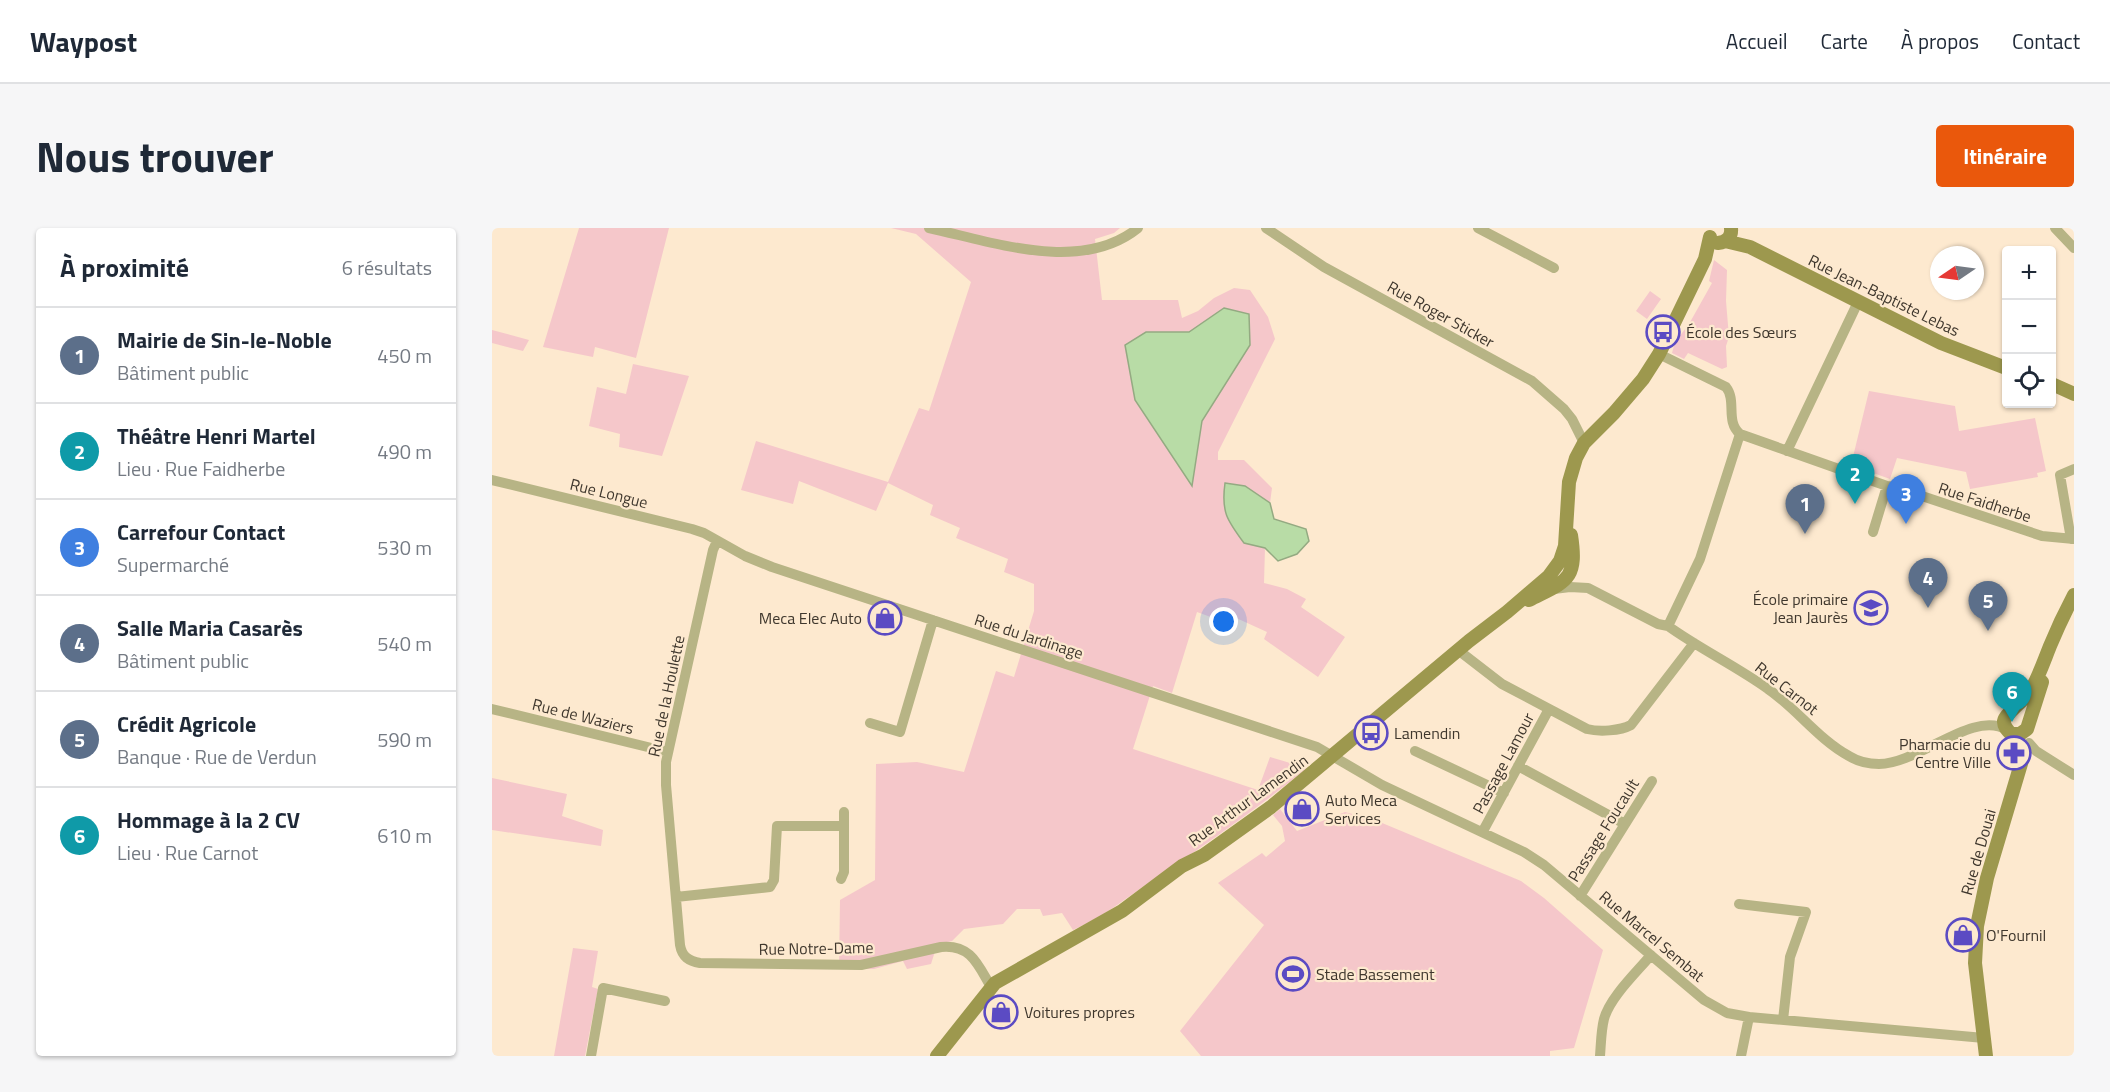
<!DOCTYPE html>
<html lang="fr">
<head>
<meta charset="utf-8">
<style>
  :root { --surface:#fff; --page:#f6f6f7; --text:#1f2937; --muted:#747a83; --line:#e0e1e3; --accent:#ea580c }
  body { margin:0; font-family:"Titillium Web",sans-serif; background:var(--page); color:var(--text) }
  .controls { position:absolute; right:18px; top:18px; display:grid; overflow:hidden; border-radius:6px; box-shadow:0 2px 4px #0004 }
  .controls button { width:54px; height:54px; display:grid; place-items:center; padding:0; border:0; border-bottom:2px solid var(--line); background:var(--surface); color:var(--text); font:30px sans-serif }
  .compass { position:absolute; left:1438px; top:18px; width:54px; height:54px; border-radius:50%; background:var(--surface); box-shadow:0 2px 4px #0004; rotate:257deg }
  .you { position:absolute; left:732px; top:394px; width:21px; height:21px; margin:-15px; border:4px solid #fff; border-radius:50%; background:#1a73e8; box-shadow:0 0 0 9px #1a73e833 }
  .badge { display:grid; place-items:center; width:39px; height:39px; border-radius:50%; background:var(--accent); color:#fff; font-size:20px; font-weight:700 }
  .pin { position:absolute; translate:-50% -50px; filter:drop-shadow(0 2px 3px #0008) }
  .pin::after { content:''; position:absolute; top:32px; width:21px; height:18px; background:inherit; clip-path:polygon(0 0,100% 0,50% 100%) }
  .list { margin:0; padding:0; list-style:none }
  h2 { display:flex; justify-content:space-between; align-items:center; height:78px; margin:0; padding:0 24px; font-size:26px }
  h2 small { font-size:20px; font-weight:400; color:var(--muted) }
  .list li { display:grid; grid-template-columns:39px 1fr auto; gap:18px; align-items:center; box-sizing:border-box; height:96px; padding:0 24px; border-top:2px solid var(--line) }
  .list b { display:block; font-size:22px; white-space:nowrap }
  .list p { margin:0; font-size:20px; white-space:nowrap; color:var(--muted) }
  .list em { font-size:20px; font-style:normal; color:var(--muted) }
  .icon { flex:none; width:33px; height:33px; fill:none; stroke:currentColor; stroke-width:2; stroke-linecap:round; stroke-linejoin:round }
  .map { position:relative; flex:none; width:1582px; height:828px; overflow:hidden; border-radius:6px }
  header { display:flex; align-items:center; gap:36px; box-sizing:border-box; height:84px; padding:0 30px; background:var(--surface); border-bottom:2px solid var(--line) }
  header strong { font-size:28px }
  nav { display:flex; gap:33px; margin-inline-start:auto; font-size:21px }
  .intro { display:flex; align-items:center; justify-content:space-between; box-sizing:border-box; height:144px; padding:0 36px }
  h1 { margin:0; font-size:42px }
  .button { padding:15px 27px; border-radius:6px; background:var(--accent); color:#fff; font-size:21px; font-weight:700 }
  main { display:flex; gap:36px; padding:0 36px }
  aside { flex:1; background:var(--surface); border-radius:6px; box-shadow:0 2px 4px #0004 }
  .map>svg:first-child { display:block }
</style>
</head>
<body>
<header>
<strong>Waypost</strong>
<nav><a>Accueil</a><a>Carte</a><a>À propos</a><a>Contact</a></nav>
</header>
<div class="intro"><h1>Nous trouver</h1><a class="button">Itinéraire</a></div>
<main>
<aside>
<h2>À proximité<small>6 résultats</small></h2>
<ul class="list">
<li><span class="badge" style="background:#5c6f8a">1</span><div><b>Mairie de Sin-le-Noble</b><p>Bâtiment public</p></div><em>450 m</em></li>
<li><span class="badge" style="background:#0f9aa8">2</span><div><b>Théâtre Henri Martel</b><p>Lieu · Rue Faidherbe</p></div><em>490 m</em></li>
<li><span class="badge" style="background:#3f7fe0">3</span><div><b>Carrefour Contact</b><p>Supermarché</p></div><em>530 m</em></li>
<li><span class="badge" style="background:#5c6f8a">4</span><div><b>Salle Maria Casarès</b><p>Bâtiment public</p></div><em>540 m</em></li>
<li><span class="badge" style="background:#5c6f8a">5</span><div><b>Crédit Agricole</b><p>Banque · Rue de Verdun</p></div><em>590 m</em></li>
<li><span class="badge" style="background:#0f9aa8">6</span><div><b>Hommage à la 2 CV</b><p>Lieu · Rue Carnot</p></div><em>610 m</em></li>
</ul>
</aside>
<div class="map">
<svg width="1582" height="828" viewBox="0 0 1582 828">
  <rect width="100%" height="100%" fill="#fde9cf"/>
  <path fill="#f5c7ca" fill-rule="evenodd" d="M87,0H177L144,130L103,119L101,129L51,119Z
    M399,0H628L622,5L603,11L610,72H686L690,90L706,83L722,70L742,60L758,62L776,89L783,111L726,224V232H752L780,260L778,275L753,258L752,315L773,320L772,355L795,361L814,371L809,379L853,409L826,449L772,411L775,404L742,389L738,396L705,384L680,465L661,458L641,521L766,562L778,529L815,540C766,580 715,616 662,651C636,669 611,689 581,702L570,685L551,688L548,681H525L511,696L472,701L460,713L445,717L439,736L415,741L411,733L382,741H347L348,672L383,652L384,536L425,534L472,544L504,443L522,449L542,383V356L512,344L516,331L464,310L468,300L438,287L441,277L396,255L384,283L307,253L301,276L249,262L264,213L396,254L427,180L437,183L479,54L424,6ZM732,80L758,117L710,193L700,257L643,172L654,104H697Z
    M1222,32L1235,42L1234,73L1237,109L1234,118L1235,139L1230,141L1196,125L1192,131L1180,125L1183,114L1197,96L1220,55L1217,53Z
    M1158,63L1169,71L1155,91L1144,83Z
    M0,102L37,112L31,123L0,115Z
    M141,136L197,148L170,228L127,219L128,206L97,198L105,159L134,166Z
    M1377,163L1463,178L1467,203L1543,190L1554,243L1545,245L1546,249L1478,261L1474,244L1405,230L1398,251L1359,237Z
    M0,550L75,566L70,588L111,602L109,618L0,602Z
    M788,581L805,603L853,584L883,592L1029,653L1052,670L1111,722L1082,820L1058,823V828H709L688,803L772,697L726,655L770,625L774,629L793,613L790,598L781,587Z
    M81,720L106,723L100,759L106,761L93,828H62Z"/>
  <path fill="#b8dca6" stroke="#94aa82" stroke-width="1.5" d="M732,80L757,86L758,117L710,193L700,258L643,172L633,117L654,104H697Z
    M733,255L753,258L778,275L782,291L814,301L817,313L805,326L786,333L773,320L752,315C735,292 729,284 733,255Z"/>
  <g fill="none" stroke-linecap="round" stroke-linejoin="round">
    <path stroke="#b7b485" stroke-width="10" d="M437,0C501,14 589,46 646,0
      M774,0L832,39L1040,153L1072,181L1080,191L1092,215
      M986,0L1062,40
      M1563,0L1582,20
      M1167,126L1234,159C1245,173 1233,193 1248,206L1395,258L1381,304
      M1295,223L1366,74
      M0,252L200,301L212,305L253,328L280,339L825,519L890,557L1032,624L1052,637L1212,772L1235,785L1257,789L1492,810
      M1395,258L1403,259L1550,308L1582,311
      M1579,311L1568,247L1582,241
      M225,313L221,322L174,534V557L188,717C190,729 197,733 208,735L369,737L449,719C479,716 486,737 499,759
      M1062,361L1078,359L1096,360L1166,396L1176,398C1208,421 1244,438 1276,461C1304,480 1327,512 1357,528C1365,533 1377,536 1387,536C1427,536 1481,481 1515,502
      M1176,398L1208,331L1248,206
      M966,422L1010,456L1095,501C1107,504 1128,503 1139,497L1202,415
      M0,481L176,524
      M378,495L408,504L441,392
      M1537,515L1544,523L1582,547
      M923,523L1012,565
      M1026,538L1133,596
      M991,603L1057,481
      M349,651L352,644V584
      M1088,668L1160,553
      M184,669L278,659L282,652L285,598H352
      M1247,676L1314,684L1298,729L1291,792
      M99,828L111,760L173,773
      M1108,828C1109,816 1109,803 1112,791C1118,769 1145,744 1159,727
      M1249,828L1257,789"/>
    <path stroke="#9d984e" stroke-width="14" d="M1233,13L1258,19L1449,115L1514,140
      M1226,15C1235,14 1240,9 1239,0
      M1560,156L1582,166
      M1037,372C1074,353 1086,353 1079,307
      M1520,506H1528L1535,501L1550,454
      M445,828L503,755L630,683L690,638L712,627L779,579L977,413L1015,384L1057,348L1068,333L1073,318L1077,254L1084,230L1092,215L1122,185L1151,151L1167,126L1213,31L1218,9
      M1494,828L1483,735L1485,698L1495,650L1531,529C1531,509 1511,505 1512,493C1513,486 1534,471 1539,462C1547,448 1552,433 1558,418C1565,401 1573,384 1582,367"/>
  </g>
  <defs>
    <symbol id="bus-ring" viewBox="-11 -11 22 22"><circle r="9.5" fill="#fde9cf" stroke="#5b4bc3" stroke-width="1.5"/><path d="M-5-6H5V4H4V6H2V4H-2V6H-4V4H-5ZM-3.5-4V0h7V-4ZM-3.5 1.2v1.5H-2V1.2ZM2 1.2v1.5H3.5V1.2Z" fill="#5b4bc3"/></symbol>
    <symbol id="school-ring" viewBox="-11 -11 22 22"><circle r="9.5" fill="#fde9cf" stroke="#5b4bc3" stroke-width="1.5"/><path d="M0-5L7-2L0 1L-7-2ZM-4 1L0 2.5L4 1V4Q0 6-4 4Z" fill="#5b4bc3"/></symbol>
    <symbol id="shop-ring" viewBox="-11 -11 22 22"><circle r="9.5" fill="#fde9cf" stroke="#5b4bc3" stroke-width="1.5"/><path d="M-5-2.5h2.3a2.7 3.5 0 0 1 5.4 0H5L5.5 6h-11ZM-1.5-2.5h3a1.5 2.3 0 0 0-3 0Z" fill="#5b4bc3"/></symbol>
    <symbol id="pharmacy-ring" viewBox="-11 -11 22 22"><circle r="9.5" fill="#fde9cf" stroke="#5b4bc3" stroke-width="1.5"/><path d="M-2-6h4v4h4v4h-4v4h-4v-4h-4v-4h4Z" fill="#5b4bc3"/></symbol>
    <symbol id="stadium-ring" viewBox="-11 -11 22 22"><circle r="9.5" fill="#fde9cf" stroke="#5b4bc3" stroke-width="1.5"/><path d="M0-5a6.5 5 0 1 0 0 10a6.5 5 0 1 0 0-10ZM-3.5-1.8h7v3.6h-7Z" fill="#5b4bc3"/></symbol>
  </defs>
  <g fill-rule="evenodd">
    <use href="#bus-ring" x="1152" y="85" width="38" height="38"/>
    <use href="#school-ring" x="1360" y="361" width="38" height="38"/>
    <use href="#shop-ring" x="374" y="371" width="38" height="38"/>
    <use href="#bus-ring" x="860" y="486" width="38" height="38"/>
    <use href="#pharmacy-ring" x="1503" y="506" width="38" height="38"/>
    <use href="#shop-ring" x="791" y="562" width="38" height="38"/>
    <use href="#shop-ring" x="1452" y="688" width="38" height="38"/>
    <use href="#stadium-ring" x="782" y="727" width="38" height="38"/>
    <use href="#shop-ring" x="490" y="765" width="38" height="38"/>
  </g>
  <g text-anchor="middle" stroke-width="4.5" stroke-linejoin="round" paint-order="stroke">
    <g font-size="16" fill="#3f372d" stroke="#fde9cf">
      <text transform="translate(1392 67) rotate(26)" y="6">Rue Jean-Baptiste Lebas</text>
      <text transform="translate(949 86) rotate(29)" y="6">Rue Roger Sticker</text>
      <text transform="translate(117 265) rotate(14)" y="6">Rue Longue</text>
      <text transform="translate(1493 274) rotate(18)" y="6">Rue Faidherbe</text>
      <text transform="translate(537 408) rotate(18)" y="6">Rue du Jardinage</text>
      <text transform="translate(1295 460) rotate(38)" y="6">Rue Carnot</text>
      <text transform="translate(174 468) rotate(-78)" y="6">Rue de la Houlette</text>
      <text transform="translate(91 488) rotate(14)" y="6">Rue de Waziers</text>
      <text transform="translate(1011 535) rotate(-62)" y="6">Passage Lamour</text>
      <text transform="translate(756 572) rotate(-36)" y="6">Rue Arthur Lamendin</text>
      <text transform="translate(1111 602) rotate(-58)" y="6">Passage Foucault</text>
      <text transform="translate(1486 624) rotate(-74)" y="6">Rue de Douai</text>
      <text transform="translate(1160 708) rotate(40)" y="6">Rue Marcel Sembat</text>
      <text transform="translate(324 720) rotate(-1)" y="6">Rue Notre-Dame</text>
    </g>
    <g font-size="16" fill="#3f372d" stroke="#fde9cf" text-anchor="start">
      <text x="1194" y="110">École des Sœurs</text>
      <text x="1356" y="377" text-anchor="end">École primaire<tspan x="1356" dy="18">Jean Jaurès</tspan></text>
      <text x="370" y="396" text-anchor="end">Meca Elec Auto</text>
      <text x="902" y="511">Lamendin</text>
      <text x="1499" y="522" text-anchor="end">Pharmacie du<tspan x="1499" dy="18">Centre Ville</tspan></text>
      <text x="833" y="578">Auto Meca<tspan x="833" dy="18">Services</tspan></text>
      <text x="1494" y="713">O'Fournil</text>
      <text x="824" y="752">Stade Bassement</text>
      <text x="532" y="790">Voitures propres</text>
    </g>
  </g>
</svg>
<div class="controls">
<button>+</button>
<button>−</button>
<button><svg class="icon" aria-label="locate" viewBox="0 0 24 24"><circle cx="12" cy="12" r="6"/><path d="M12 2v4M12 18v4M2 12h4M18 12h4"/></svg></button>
</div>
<svg class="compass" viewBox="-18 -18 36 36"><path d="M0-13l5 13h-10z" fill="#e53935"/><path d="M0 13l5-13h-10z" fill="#747a83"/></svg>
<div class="you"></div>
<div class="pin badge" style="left:1313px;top:306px;background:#5c6f8a">1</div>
<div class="pin badge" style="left:1363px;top:276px;background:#0f9aa8">2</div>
<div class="pin badge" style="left:1414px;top:296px;background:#3f7fe0">3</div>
<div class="pin badge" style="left:1436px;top:380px;background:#5c6f8a">4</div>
<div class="pin badge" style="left:1496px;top:403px;background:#5c6f8a">5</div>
<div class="pin badge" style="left:1520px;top:494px;background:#0f9aa8">6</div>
</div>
</main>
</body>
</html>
